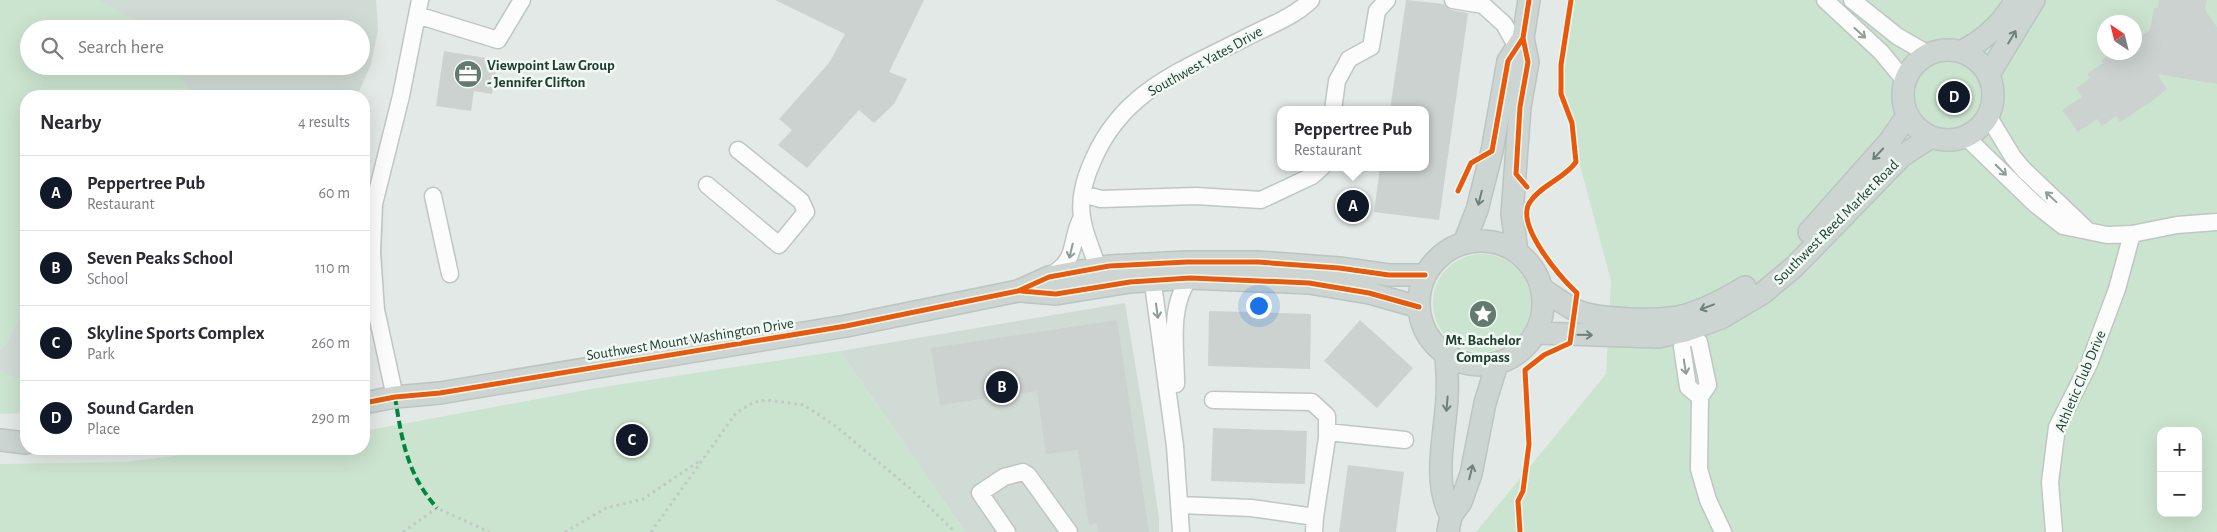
<!DOCTYPE html>
<html lang="en">
<head>
<meta charset="utf-8">
<style>
  :root { --surface:#fff; --page:#f2f2f3; --text:#2b2b33; --muted:#7c7c81; --line:#e1e1e2; --accent:#111827 }
  body { margin:0; font-family:"Alegreya Sans",sans-serif; background:var(--page); color:var(--text) }
  .controls { position:absolute; right:15px; bottom:15px; display:grid; overflow:hidden; border-radius:10px; box-shadow:0 5px 20px #0002 }
  .controls button { width:45px; height:45px; display:grid; place-items:center; padding:0; border:0; border-bottom:1px solid var(--line); background:var(--surface); color:var(--text); font:25px sans-serif }
  .compass { position:absolute; left:2097px; top:15px; width:45px; height:45px; border-radius:50%; background:var(--surface); box-shadow:0 5px 20px #0002; rotate:325deg }
  .you { position:absolute; left:1258px; top:305px; width:18px; height:18px; margin:-12px; border:4px solid #fff; border-radius:50%; background:#1a73e8; box-shadow:0 0 0 8px #1a73e833 }
  .badge { display:grid; place-items:center; width:32px; height:32px; border-radius:50%; background:var(--accent); color:#fff; font-size:16px; font-weight:700 }
  .pin { position:absolute; translate:-50% -50%; border:2px solid #fff; box-shadow:0 1px 5px #0006 }
  .popup { position:absolute; left:1277px; top:106px; width:152px; height:65px; box-sizing:border-box; display:grid; place-content:center; border-radius:10px; background:var(--surface); filter:drop-shadow(0 1px 4px #0005); font-size:16px; white-space:nowrap; color:var(--muted) }
  .popup b { font-size:19px; color:var(--text) }
  .popup::after { content:''; position:absolute; left:50%; top:100%; margin-left:-10px; border:10px solid transparent; border-top-color:var(--surface) }
  .list { margin:0; padding:0; list-style:none }
  h2 { display:flex; justify-content:space-between; align-items:center; height:65px; margin:0; padding:0 20px; font-size:21px }
  h2 small { font-size:16px; font-weight:400; color:var(--muted) }
  .list li { display:grid; grid-template-columns:32px 1fr auto; gap:15px; align-items:center; box-sizing:border-box; height:75px; padding:0 20px; border-top:1px solid var(--line) }
  .list b { display:block; font-size:19px; white-space:nowrap }
  .list p { margin:0; font-size:16px; white-space:nowrap; color:var(--muted) }
  .list em { font-size:16px; font-style:normal; color:var(--muted) }
  .icon { flex:none; width:28px; height:28px; fill:none; stroke:currentColor; stroke-width:2; stroke-linecap:round; stroke-linejoin:round }
  .map { position:relative; flex:none; width:2217px; height:532px; overflow:hidden }
  .search { position:absolute; background:var(--surface); box-shadow:0 5px 20px #0002; left:20px; top:20px; width:350px; height:55px; display:flex; align-items:center; gap:12px; box-sizing:border-box; padding:0 18px; border-radius:28px; color:var(--muted); font-size:19px }
  .panel { position:absolute; background:var(--surface); box-shadow:0 5px 20px #0002; left:20px; top:90px; width:350px; height:365px; border-radius:20px }
  .map>svg:first-child { display:block }
</style>
</head>
<body>
<div class="map">
<svg width="2217" height="532" viewBox="0 0 2217 532">
  <rect width="100%" height="100%" fill="#e3e9e6"/>
  <path fill="#d1dbd5" fill-rule="evenodd" d="M0,0H376L378,30L371,64L357,96H26V411L0,410ZM29,29H361V66H29Z
    M1125,303L1145,423L1159,518V532H965L840,351Z"/>
  <path fill="#cbe4cf" fill-rule="evenodd" d="M0,0H99L135,20L144,29H29V66H175L192,96H26V305L6,345L0,350Z
    M1575,0H2217V532H1476L1606,374L1611,281L1561,94ZM2104,22H2134V52H2104ZM2161,431H2198V513H2161Z
    M1433 303a49 49 0 1 1 98 0a49 49 0 1 1-98 0Z
    M840,351L965,532H0V464L124,462L233,449H364V431L597,388Z
    M0,371L19,379L26,377V413L0,414Z"/>
  <path fill="#ccd2cf" d="M775,0H924L889,72L907,79L894,104L874,123L859,110L807,168L778,145L792,130L779,119L829,63L845,34Z
    M1406,0L1444,4L1451,10L1468,13L1439,220L1374,212L1380,167H1426V110H1390Z
    M2159,0H2207L2205,10L2217,27V84L2157,74L2167,89L2152,101L2120,122L2116,116L2102,126L2097,119L2078,132L2062,110L2082,97L2076,88L2090,78L2087,74L2103,63L2101,61L2114,52H2134V41L2150,30L2154,8H2158Z
    M444,51L498,60L492,94L474,91L471,111L436,106Z
    M1209,311L1311,314L1310,369L1208,366Z
    M1117,320L1149,532H1098L1097,523L1089,525L1078,450L1046,454L1037,391L940,405L931,348Z
    M1360,320L1413,368L1377,408L1324,361Z
    M1213,428L1307,431L1305,484L1211,481Z
    M1348,465L1404,472L1396,532H1339Z"/>
  <g fill="none" stroke-linecap="round" stroke-linejoin="round">
    <defs>
      <path id="minor" d="M1453,0L1483,5L1504,24L1517,47
        M1825,0L1881,52L1905,81
        M1852,0L1897,36L1928,54
        M417,15L498,40L522,0
        M1333,110L1337,81L1349,59L1371,47L1377,11L1387,0
        M1988,116L2013,157L2023,169L2087,230
        M1966,137L2035,204L2063,226L2107,235L2132,234L2177,225L2217,222
        M707,185L779,245L806,212L801,201L738,150
        M1083,194L1101,199L1196,196L1261,200L1312,176L1322,167
        M433,196L450,274
        M1098,268C1093,252 1084,234 1082,217C1079,197 1086,175 1094,158C1124,90 1183,70 1245,38C1266,27 1294,17 1311,0
        M1151,269L1175,446L1181,532
        M1050,276C1080,257 1068,244 1082,217
        M1176,384C1176,350 1168,305 1190,278
        M395,397L376,310L372,253L374,204L401,96L420,0
        M1700,397L1688,387L1682,347L1685,331L1699,342L1708,385L1700,397L1699,469L1708,500L1723,532
        M1327,432L1405,440
        M1180,505L1251,508L1315,517L1327,438V416L1312,402L1213,400
        M1007,532L980,493L1004,477L1023,472L1028,475L1069,532
        M1314,532L1315,517
        M2054,532L2050,482L2057,427L2089,364L2117,289L2132,234"/>
      <path id="major" d="M1903 95a45 45 0 1 1 90 0a45 45 0 1 1-90 0Z
        M1962,51C1985,40 2003,22 2016,0
        M1989,74L2034,0
        M1809,232L1889,142L1907,116
        M1419 303a62 62 0 1 1 124 0a62 62 0 1 1-124 0Z
        M1464,243L1477,210L1492,151L1508,61L1523,38
        M1517,252L1512,214L1520,107L1528,62L1523,38L1529,0
        M1542,289C1553,296 1564,304 1575,310C1597,320 1662,322 1686,315C1707,309 1727,298 1745,287
        M1021,291L1056,294L1130,282L1190,278L1309,283L1369,293L1419,307
        M1536,333L1658,337L1685,331L1721,318L1763,293L1794,267L1902,156L1931,137
        M1446,356C1447,370 1448,384 1447,398C1445,436 1432,481 1451,516
        M364,403L395,397L440,393L846,326L1018,291L1049,277L1109,266L1187,262H1258L1339,268L1389,275H1425
        M0,440L26,443
        M1448,532L1451,516L1461,502L1471,474L1485,403L1497,364"/>
    </defs>
    <use href="#minor" stroke="#c0c6c3" stroke-width="19"/>
    <use href="#major" stroke="#bbc5c1" stroke-width="24"/>
    <path stroke="#c0c9c4" stroke-width="3" stroke-dasharray="2.5 4" stroke-linecap="butt" d="M403,532L437,508L489,532
      M565,532L606,508L643,499L698,462
      M651,532L736,413L754,402L767,400L804,405L837,427L913,491L955,532"/>
    <use href="#minor" stroke="#fbfcfb" stroke-width="16"/>
    <use href="#major" stroke="#cdd5d2" stroke-width="21"/>
    <path stroke="#00873e" stroke-width="4" stroke-dasharray="8 4" stroke-linecap="butt" d="M395,397C402,441 407,474 437,508"/>
    <defs>
      <path id="cycleway" d="M1527,187L1516,174L1520,107L1528,62L1523,38L1529,0
        M1458,191L1471,163L1492,151L1508,61L1523,38
        M1021,291L1056,294L1130,282L1190,278L1309,283L1369,293L1419,307
        M364,403L395,397L440,393L846,326L1018,291L1049,277L1109,266L1187,262H1258L1339,268L1389,275H1425
        M1520,532L1518,501L1523,491L1529,444L1525,370L1544,355L1570,343L1577,293C1562,279 1514,225 1530,202C1541,185 1564,179 1576,162L1572,123L1561,94V65L1571,0"/>
    </defs>
    <use href="#cycleway" stroke="#f1f9f4" stroke-width="8"/>
    <use href="#cycleway" stroke="#e8590c" stroke-width="5"/>
  </g>
  <defs><path id="oneway-shaft" d="M-6 0H5M1.5-3L5.5 0L1.5 3" fill="none" stroke-width="1.6" stroke-linecap="round" stroke-linejoin="round" transform="scale(1.25)"/></defs>
  <g stroke="#8e9d96">
    <use href="#oneway-shaft" transform="translate(1860 33) rotate(42)"/>
    <use href="#oneway-shaft" transform="translate(2001 170) rotate(45)"/>
    <use href="#oneway-shaft" transform="translate(2051 197) rotate(-137)"/>
    <use href="#oneway-shaft" transform="translate(1071 251) rotate(103)"/>
    <use href="#oneway-shaft" transform="translate(1157 311) rotate(82)"/>
    <use href="#oneway-shaft" transform="translate(1685 367) rotate(81)"/>
  </g>
  <g stroke="#6e8279">
    <use href="#oneway-shaft" transform="translate(2012 37) rotate(-59)"/>
    <use href="#oneway-shaft" transform="translate(1878 154) rotate(133)"/>
    <use href="#oneway-shaft" transform="translate(1480 198) rotate(104)"/>
    <use href="#oneway-shaft" transform="translate(1707 307) rotate(159)"/>
    <use href="#oneway-shaft" transform="translate(1585 335) rotate(1)"/>
    <use href="#oneway-shaft" transform="translate(1447 404) rotate(95)"/>
    <use href="#oneway-shaft" transform="translate(1471 472) rotate(-76)"/>
  </g>
  <defs>
    <symbol id="office-disc" viewBox="-11 -11 22 22"><circle r="9.5" fill="#647a70" stroke="#f1f9f4"/><path d="M-6-3h4V-5.5h4V-3h4V5H-6ZM-1-4.5V-3h2v-1.5ZM-6 0V1H6V0Z" fill="#fff"/></symbol>
    <symbol id="sight-disc" viewBox="-11 -11 22 22"><circle r="9.5" fill="#647a70" stroke="#f1f9f4"/><path d="M0-6L1.8-2.2L6-1.7L2.9 1.2L3.7 5.4L0 3.3L-3.7 5.4L-2.9 1.2L-6-1.7L-1.8-2.2Z" fill="#fff"/></symbol>
  </defs>
  <g fill-rule="evenodd">
    <use href="#office-disc" x="452" y="58" width="32" height="32"/>
    <use href="#sight-disc" x="1467" y="298" width="32" height="32"/>
  </g>
  <g text-anchor="middle" stroke-width="5" stroke-linejoin="round" paint-order="stroke">
    <g font-size="15" fill="#203e31" stroke="#f1f9f4">
      <text transform="translate(1205 61) rotate(-29)" y="5">Southwest Yates Drive</text>
      <text transform="translate(1836 222) rotate(-45)" y="5">Southwest Reed Market Road</text>
      <text transform="translate(690 339) rotate(-9)" y="5">Southwest Mount Washington Drive</text>
      <text transform="translate(2080 381) rotate(-67)" y="5">Athletic Club Drive</text>
    </g>
    <g font-size="15" font-weight="bold" fill="#203e31" stroke="#f1f9f4" text-anchor="start">
      <text x="487" y="70">Viewpoint Law Group<tspan x="487" dy="17">- Jennifer Clifton</tspan></text>
      <text x="1483" y="345" text-anchor="middle">Mt. Bachelor<tspan x="1483" dy="17">Compass</tspan></text>
    </g>
  </g>
</svg>
<div class="controls">
<button>+</button>
<button>−</button>
</div>
<svg class="compass" viewBox="-18 -18 36 36"><path d="M0-13l5 13h-10z" fill="#e53935"/><path d="M0 13l5-13h-10z" fill="#7c7c81"/></svg>
<div class="you"></div>
<div class="pin badge" style="left:1353px;top:206px">A</div>
<div class="popup"><b>Peppertree Pub</b>Restaurant</div>
<div class="pin badge" style="left:1002px;top:387px">B</div>
<div class="pin badge" style="left:632px;top:440px">C</div>
<div class="pin badge" style="left:1954px;top:97px">D</div>
<div class="search"><svg class="icon" aria-label="search" viewBox="0 0 24 24"><circle cx="10" cy="10" r="6"/><path d="M15 15l6 6"/></svg>Search here</div>
<section class="panel">
<h2>Nearby<small>4 results</small></h2>
<ul class="list">
<li><span class="badge">A</span><div><b>Peppertree Pub</b><p>Restaurant</p></div><em>60 m</em></li>
<li><span class="badge">B</span><div><b>Seven Peaks School</b><p>School</p></div><em>110 m</em></li>
<li><span class="badge">C</span><div><b>Skyline Sports Complex</b><p>Park</p></div><em>260 m</em></li>
<li><span class="badge">D</span><div><b>Sound Garden</b><p>Place</p></div><em>290 m</em></li>
</ul>
</section>
</div>
</body>
</html>
